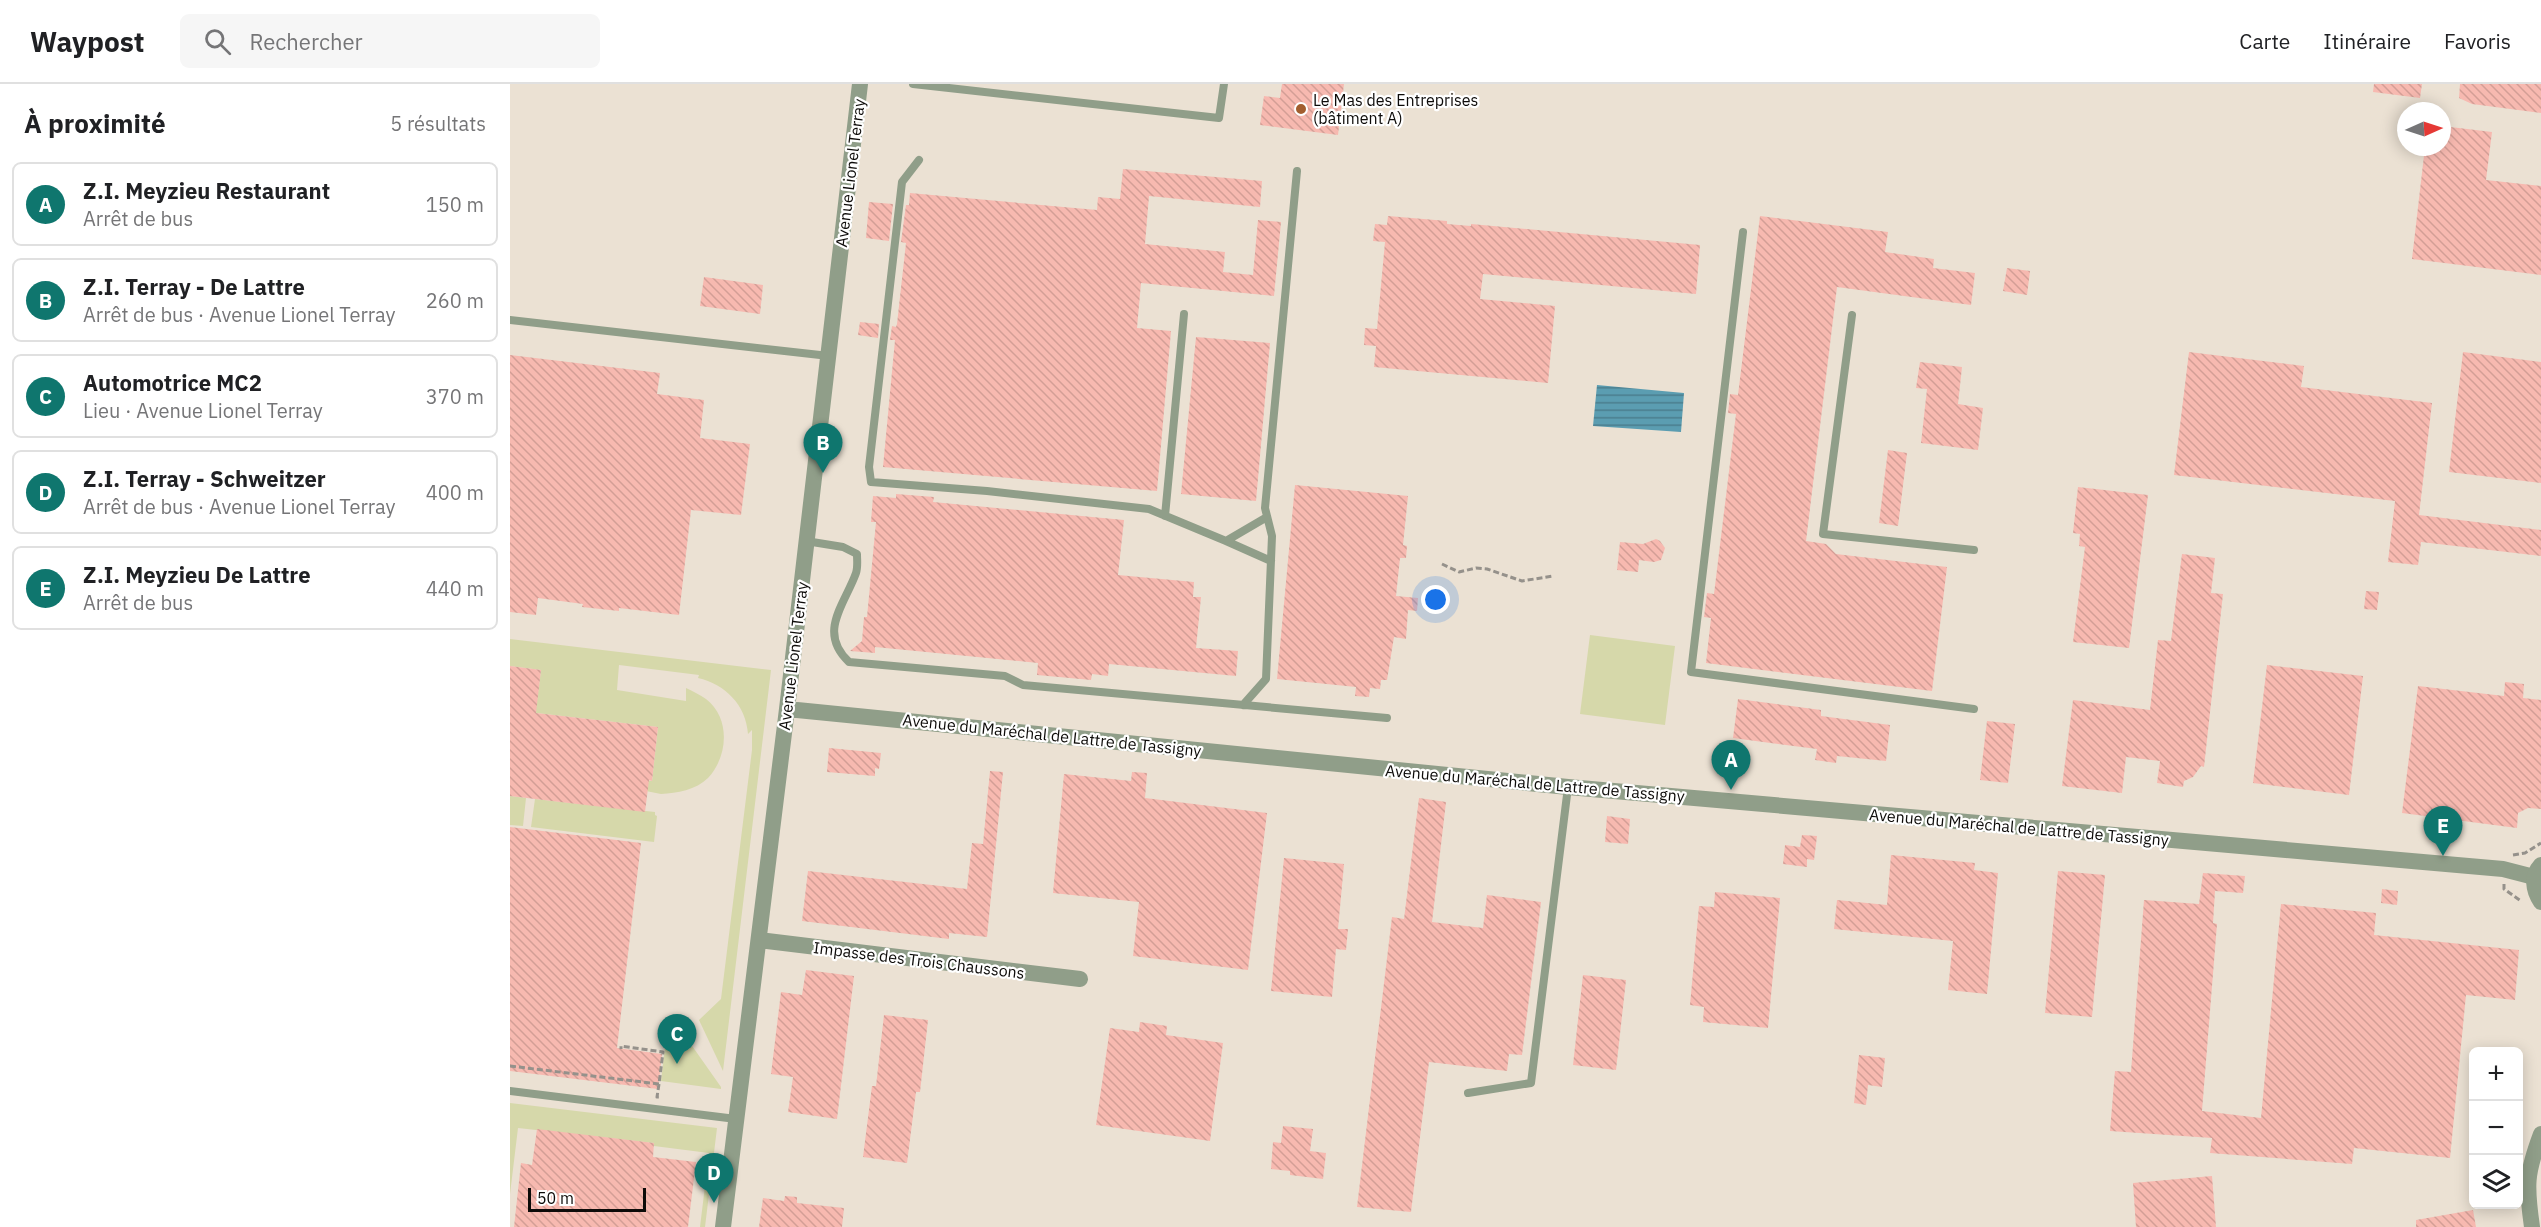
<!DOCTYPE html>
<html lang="fr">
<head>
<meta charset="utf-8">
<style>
  :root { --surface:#fff; --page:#f6f6f6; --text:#202124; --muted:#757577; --line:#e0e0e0; --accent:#0f766e }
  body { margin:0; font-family:"IBM Plex Sans",sans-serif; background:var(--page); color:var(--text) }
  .controls { position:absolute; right:18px; bottom:18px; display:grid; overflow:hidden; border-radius:9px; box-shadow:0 3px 15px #0003 }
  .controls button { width:54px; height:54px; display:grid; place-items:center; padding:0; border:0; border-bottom:2px solid var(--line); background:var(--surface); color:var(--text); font:30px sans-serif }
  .compass { position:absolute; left:1887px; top:18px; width:54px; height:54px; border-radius:50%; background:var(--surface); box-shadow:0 3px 15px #0003; rotate:87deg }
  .scale { position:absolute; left:18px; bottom:15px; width:118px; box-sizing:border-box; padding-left:6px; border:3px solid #0d0b09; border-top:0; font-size:16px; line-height:21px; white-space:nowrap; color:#0d0b09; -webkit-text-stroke:4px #fff; paint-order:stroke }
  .you { position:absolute; left:926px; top:516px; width:21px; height:21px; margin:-15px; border:4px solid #fff; border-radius:50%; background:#1a73e8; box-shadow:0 0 0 9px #1a73e833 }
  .badge { display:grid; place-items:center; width:39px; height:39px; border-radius:50%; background:var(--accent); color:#fff; font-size:20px; font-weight:700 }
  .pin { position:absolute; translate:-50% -50px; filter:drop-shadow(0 2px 3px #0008) }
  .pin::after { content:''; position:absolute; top:32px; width:21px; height:18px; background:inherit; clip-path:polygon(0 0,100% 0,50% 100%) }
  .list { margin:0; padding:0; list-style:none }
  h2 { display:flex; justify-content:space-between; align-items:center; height:78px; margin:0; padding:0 24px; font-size:26px }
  h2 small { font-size:20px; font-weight:400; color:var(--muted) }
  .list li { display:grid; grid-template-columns:39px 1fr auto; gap:18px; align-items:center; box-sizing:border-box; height:84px; margin:0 12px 12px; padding:0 12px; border:2px solid var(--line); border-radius:9px }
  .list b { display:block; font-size:22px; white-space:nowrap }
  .list p { margin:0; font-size:20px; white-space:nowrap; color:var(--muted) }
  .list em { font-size:20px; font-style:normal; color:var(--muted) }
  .icon { flex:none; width:33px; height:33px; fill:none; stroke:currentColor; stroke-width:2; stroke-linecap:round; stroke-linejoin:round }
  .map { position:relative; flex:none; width:2031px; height:1143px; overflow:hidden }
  header { display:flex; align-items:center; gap:36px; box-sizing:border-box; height:84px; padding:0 30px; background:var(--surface); border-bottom:2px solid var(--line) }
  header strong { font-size:28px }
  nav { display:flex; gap:33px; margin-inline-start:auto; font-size:21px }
  .search { width:420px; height:54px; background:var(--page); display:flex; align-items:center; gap:15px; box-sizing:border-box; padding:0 21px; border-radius:9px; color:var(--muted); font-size:22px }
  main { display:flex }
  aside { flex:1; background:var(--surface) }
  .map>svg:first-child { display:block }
</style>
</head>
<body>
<header>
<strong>Waypost</strong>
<div class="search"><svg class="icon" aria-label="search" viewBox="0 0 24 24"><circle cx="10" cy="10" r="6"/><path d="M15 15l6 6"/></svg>Rechercher</div>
<nav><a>Carte</a><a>Itinéraire</a><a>Favoris</a></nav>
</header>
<main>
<aside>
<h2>À proximité<small>5 résultats</small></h2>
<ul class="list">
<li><span class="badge">A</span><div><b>Z.I. Meyzieu Restaurant</b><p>Arrêt de bus</p></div><em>150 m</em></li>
<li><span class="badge">B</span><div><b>Z.I. Terray - De Lattre</b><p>Arrêt de bus · Avenue Lionel Terray</p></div><em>260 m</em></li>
<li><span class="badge">C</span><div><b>Automotrice MC2</b><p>Lieu · Avenue Lionel Terray</p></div><em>370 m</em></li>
<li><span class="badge">D</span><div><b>Z.I. Terray - Schweitzer</b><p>Arrêt de bus · Avenue Lionel Terray</p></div><em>400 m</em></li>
<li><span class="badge">E</span><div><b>Z.I. Meyzieu De Lattre</b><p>Arrêt de bus</p></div><em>440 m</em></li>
</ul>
</aside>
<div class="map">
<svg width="2031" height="1143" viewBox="0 0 2031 1143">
  <defs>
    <pattern id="water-rules" width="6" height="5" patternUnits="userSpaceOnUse" patternTransform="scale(1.5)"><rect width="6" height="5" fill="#5b9db1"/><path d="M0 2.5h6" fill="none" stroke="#4a7e8e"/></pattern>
    <pattern id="building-back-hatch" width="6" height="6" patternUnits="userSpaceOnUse" patternTransform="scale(1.5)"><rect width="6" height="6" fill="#f7b9b0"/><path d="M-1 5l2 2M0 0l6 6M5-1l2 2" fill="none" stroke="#d39e96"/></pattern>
  </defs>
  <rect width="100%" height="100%" fill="#f3ede5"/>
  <path fill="#ebe1d3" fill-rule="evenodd" d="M0,0H2031V1143H0ZM1896,27H1932V63H1896ZM1964,968H2008V1120H1964Z"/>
  <path fill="#d6d8aa" d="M1080,551L1165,562L1155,641L1070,630Z
    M0,555L261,586L213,987L189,936L211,915L242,666V646L238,650C236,621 215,600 188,594L189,591L109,581L107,606L176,617V604C183,607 190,611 196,615C221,634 218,673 198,694C186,706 167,709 151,710L0,680L142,697L148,643L0,626V614L27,617L31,586L0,582Z
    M0,712L16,714L13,742L0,741Z
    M25,715L145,728V731L147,732L144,758L21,743Z
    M173,949L211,1003V1005L151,997L155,963Z
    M0,1019L207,1044L195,1143H190L199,1069L144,1062V1059L8,1044L0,1110Z"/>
  <path fill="url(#water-rules)" d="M1087,301L1174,309L1171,348L1083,342Z"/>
  <path fill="url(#building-back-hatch)" d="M772,0H834L828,51L750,41L754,12L770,14Z
    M1864,0H1912L1910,14L1863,8Z
    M1950,0H2031V29L1962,20L1949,14Z
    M1932,42L1982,48L1976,96L2031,102V191L1902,175L1915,63H1932Z
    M613,85L752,97L750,123L639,112L635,160L715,168L713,188L743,191L748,136L771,138L764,212L631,199L627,244L661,247L647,407L373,383L385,256H380L382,242L386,243L387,240L396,159L391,158L396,121H399L400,109L587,126L588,113L610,115Z
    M359,118L383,120L379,157L356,154Z
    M878,132L937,137V140L961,142V140L1190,161L1186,210L973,190L970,215L1045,222L1038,299L864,283L866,262L854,261L855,244L867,245L875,158L863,157L865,140L877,141Z
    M1250,132L1378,148L1375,168L1424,175L1423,184L1465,189L1461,221L1327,203L1296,457L1316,460L1326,470L1437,483L1422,607L1196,579L1201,534L1194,533L1197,509L1204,510L1226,330L1218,329L1220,310L1228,311Z
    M1497,184L1520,187L1517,211L1493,207Z
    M194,193L253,201L250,230L190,222Z
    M350,238L369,240L368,254L348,251Z
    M686,253L760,259L746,417L671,410Z
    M1679,268L1794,282L1791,303L1922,319L1909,431L2031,446V472L1911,458L1908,481L1878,478L1885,417L1664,391Z
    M1953,268L2031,278V399L1939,388Z
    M0,271L150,289L147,310L194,316L190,354L240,360L231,431L181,426L169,531L109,524V527L72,523L73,520L28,514L26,531L0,528Z
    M1410,278L1452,283L1448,320L1473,324L1468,366L1411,359L1417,305L1406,304Z
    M1378,366L1397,369L1388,442L1369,439Z
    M785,401L898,412L893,461L897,462L896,474H890L886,512L908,514L907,527L898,526L896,555L884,553L877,596H871L870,605L860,604L859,613L845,612L846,603L767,595Z
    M1568,403L1638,411L1619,564L1563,558L1575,463L1569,462L1570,450L1563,449Z
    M386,410L424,413L423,418L614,436L608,491L684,498L683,513H691L686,564L728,567L726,592L599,580L598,592L582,590L581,596L527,591L528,579L365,563V569L340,567L352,557L354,533H357L366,438H361L363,412L386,414Z
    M1146,455L1150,457L1155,464L1151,476L1144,478L1129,476L1128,488L1107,486L1110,458L1133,460Z
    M1672,470L1705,474L1701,509L1713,510L1694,683L1691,682L1683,693L1674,697L1673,703L1647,699L1650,677L1616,673L1612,709L1552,702L1563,616L1640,626L1648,556L1661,557Z
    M1856,507L1869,508L1867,526L1854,525Z
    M1757,581L1853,592L1839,711L1743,699Z
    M0,582L31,586L26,629L148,643L142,697L139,696L135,728L0,712Z
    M1995,598L2014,600L2013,614L2031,616V725L2018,724L2008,729L2007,744L1892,729L1908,602L1994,612Z
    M1228,615L1311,626V632L1380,641L1376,677L1327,672L1326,679L1305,676L1307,665L1223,654Z
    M1477,637L1505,640L1498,699L1470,696Z
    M319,664L371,669L369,685L365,684V692L317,688Z
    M480,687L493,688L477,853L439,849V855L292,837L298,787L457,805L462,759L473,760Z
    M622,688L637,689L635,714L757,729L738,886L623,872L629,818L543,809L554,690L621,697Z
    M909,714L936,718L922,838L973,844L977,811L1031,818L1012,971L999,970L997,987L919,978L901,1128L847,1123L882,833L894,835Z
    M1097,732L1120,735L1118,760L1095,758Z
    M0,743L131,759L107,964L152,970L148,1005L0,987Z
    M1292,751L1307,752L1304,776L1297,775V783L1273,780L1275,761L1290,763Z
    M1381,771L1465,779L1464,786L1488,789L1477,910L1438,906L1443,857L1324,845L1327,816L1377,821Z
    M774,774L834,780L828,845H838L836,866L826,865L822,913L761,907Z
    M1548,787L1595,791L1582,933L1535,929Z
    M1693,789L1735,792L1733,809L1705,807L1703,839L1707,840L1692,1027L1751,1034L1771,820L1866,829L1864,851L2009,866L2005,916L1956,911L1940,1074L1844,1064L1842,1080L1700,1069L1702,1054L1600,1047L1605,987L1621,988L1634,816L1689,820Z
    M1872,805L1888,807L1887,821L1871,819Z
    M1205,808L1270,814L1258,944L1193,938L1194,923L1180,921L1189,822L1204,823Z
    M296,886L344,892L327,1035L278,1028L283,993L261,990L271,908L292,911Z
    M1073,891L1116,896L1106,986L1063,981Z
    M374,931L418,936L410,1008H406L397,1079L353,1073L362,1002H366Z
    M630,938L657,942L656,951L713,959L700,1057L586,1041L600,944L629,948Z
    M1349,971L1375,974L1372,1003L1358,1001L1356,1021L1344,1019Z
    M773,1042L803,1045L800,1067L816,1069L813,1095L780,1091V1087L761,1085L763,1058L771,1059Z
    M27,1045L144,1059L143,1073L186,1078L178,1143H4L11,1079L22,1081Z
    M1702,1092L1706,1143H1626L1623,1099Z
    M275,1112L287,1113V1119L334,1124L332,1143H249L253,1114L274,1117Z
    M1963,1126L1966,1143H1906V1136Z"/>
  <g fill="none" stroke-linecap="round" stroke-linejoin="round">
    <path stroke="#95918b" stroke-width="3" stroke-dasharray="6 3" stroke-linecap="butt" d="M932,480L949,488L966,484L977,485L1012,497L1043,492
      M2003,771L2015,769L2031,759
      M1994,800V805L2011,817
      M0,982L149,1000L153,968L111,962V965
      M149,1000L147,1013H150"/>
    <path stroke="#909e89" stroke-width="8" d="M403,0L709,34L714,0
      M409,76L392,98L359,383L361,398L477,407L639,425L716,457
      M1233,148L1181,588L1464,625
      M1342,231L1313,450L1464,466
      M0,236L319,272
      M655,432L674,230
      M757,433L716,457L761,477
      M296,457L333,463L347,470C347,476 348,483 346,489C335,520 307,548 339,578L495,592L513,601L877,634
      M733,621L756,595L762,452L755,424L787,87
      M0,1007L226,1035
      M958,1009L1021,999L1058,703"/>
    <path stroke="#909e89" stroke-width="16" d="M277,625L1058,703L1993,785L2024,793
      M249,856L570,895
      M213,1143L277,625L350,0"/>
    <path stroke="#909e89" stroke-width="16" d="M2031,781C2021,792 2023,806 2031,818
      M2022,1143C2016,1101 2016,1090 2031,1050"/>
  </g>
  <circle fill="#a25e2f" stroke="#fff" stroke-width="2" cx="791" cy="25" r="6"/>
  <g text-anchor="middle" stroke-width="4.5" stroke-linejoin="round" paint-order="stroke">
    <g font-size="16" fill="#0d0b09" stroke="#fff" text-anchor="start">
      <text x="803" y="22">Le Mas des Entreprises<tspan x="803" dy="18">(bâtiment A)</tspan></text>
    </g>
    <g font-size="16" fill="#0d0b09" stroke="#fff">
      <text transform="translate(340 89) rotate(-83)" y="6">Avenue Lionel Terray</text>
      <text transform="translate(283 572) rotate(-83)" y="6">Avenue Lionel Terray</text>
      <text transform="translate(542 651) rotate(6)" y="6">Avenue du Maréchal de Lattre de Tassigny</text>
      <text transform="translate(1025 699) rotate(5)" y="6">Avenue du Maréchal de Lattre de Tassigny</text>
      <text transform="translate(1509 743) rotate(5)" y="6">Avenue du Maréchal de Lattre de Tassigny</text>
      <text transform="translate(409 876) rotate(7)" y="6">Impasse des Trois Chaussons</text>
    </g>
  </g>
</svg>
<div class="controls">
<button>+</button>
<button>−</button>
<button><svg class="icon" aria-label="layers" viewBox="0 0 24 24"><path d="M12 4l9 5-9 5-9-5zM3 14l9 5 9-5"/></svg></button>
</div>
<svg class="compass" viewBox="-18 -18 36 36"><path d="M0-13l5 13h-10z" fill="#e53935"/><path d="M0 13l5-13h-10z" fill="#757577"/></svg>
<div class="scale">50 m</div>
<div class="you"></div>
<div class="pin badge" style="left:1221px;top:706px">A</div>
<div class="pin badge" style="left:313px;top:389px">B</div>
<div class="pin badge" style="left:167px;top:980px">C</div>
<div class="pin badge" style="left:204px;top:1119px">D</div>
<div class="pin badge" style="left:1933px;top:772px">E</div>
</div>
</main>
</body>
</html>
